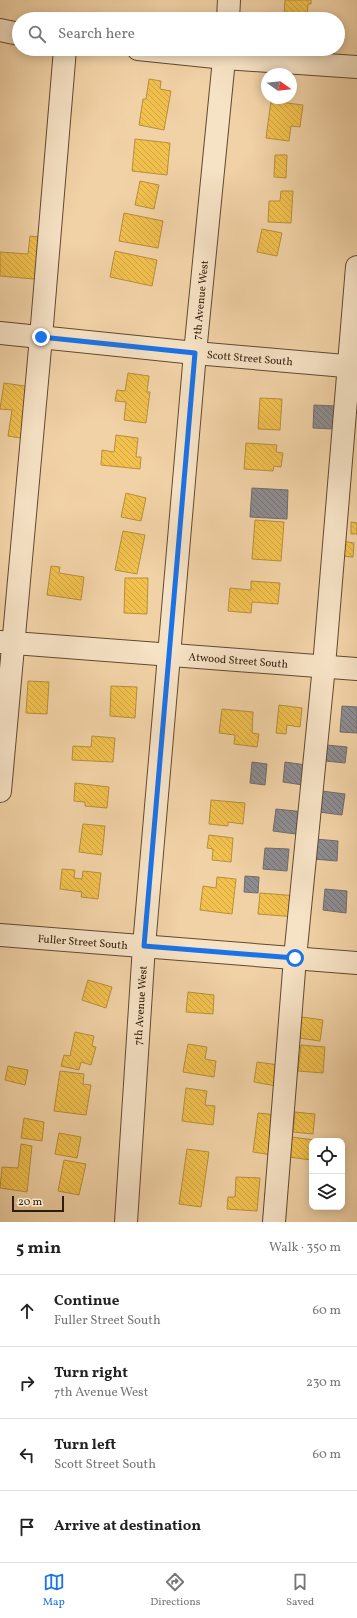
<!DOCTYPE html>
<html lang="en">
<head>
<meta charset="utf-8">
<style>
  :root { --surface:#fff; --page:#f2f2f2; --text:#222; --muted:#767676; --line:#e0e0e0; --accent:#1a73e8 }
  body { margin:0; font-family:Vollkorn,serif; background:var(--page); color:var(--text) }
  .controls { position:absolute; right:12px; bottom:12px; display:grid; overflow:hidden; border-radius:8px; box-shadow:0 2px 10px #0003 }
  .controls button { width:36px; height:36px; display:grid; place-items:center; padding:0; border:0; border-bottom:1px solid var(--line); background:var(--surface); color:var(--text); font:20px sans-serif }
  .compass { position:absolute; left:261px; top:68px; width:36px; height:36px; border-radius:50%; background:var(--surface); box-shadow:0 2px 10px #0003; rotate:105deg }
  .scale { position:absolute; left:12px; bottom:10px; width:52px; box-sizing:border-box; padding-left:4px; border:2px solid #2f1b0a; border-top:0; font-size:11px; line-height:14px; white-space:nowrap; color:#2f1b0a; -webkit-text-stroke:3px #f6e2c5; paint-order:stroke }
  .stop { position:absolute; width:12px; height:12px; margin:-9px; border:3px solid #1a73e8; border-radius:50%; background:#fff }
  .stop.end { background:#1a73e8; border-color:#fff; box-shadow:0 1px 4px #0008 }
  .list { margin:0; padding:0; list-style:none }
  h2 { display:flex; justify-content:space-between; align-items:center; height:52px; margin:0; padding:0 16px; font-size:17px }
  h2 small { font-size:13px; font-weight:400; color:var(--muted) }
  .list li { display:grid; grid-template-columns:26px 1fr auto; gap:12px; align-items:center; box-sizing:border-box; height:72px; padding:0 16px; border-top:1px solid var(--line) }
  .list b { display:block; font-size:15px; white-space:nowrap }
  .list p { margin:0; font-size:13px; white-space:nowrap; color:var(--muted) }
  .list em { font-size:13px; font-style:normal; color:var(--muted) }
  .icon { flex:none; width:22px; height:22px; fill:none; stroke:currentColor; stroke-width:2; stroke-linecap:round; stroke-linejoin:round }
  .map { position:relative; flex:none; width:357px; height:1222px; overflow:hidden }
  .search { position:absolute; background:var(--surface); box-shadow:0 2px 10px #0003; left:12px; right:12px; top:12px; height:44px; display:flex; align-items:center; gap:10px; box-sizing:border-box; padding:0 14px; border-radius:22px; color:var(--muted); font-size:15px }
  .sheet { height:340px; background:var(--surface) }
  nav { display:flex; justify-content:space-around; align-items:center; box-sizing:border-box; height:56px; border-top:1px solid var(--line); background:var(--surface); font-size:11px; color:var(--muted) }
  nav a { display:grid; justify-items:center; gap:2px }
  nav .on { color:var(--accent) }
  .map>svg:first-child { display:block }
</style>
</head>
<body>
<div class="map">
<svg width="357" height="1222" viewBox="0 0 357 1222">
  <defs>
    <pattern id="homes-back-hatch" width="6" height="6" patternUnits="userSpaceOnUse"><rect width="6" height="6" fill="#f2c14e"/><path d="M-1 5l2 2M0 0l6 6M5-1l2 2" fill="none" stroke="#d0a543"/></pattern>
    <pattern id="industry-back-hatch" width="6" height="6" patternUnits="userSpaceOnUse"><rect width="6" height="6" fill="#8d8d92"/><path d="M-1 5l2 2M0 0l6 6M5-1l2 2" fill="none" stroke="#747275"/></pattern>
  </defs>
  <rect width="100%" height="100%" fill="#f1d2a6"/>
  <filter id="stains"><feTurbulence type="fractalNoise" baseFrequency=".005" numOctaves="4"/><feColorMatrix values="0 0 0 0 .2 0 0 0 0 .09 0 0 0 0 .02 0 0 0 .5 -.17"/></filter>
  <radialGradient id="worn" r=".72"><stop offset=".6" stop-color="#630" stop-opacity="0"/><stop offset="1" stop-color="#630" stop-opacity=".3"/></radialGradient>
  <path fill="url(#homes-back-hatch)" stroke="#b88f3a" d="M285,0H311V4H308L307,17L284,15Z
    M149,79L161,81L160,89L171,91L164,130L139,125L143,99H146Z
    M271,101L303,105L300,127L291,126L289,141L266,138Z
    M135,139L170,143L167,175L132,171Z
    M275,155H287L286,178L274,177Z
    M140,181L159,185L154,209L135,205Z
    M281,191H293L291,223L268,222L269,201H280Z
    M124,213L163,221L158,248L119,241Z
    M262,229L282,233L277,256L257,252Z
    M30,236L49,238L45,280L0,276V252L28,254Z
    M115,251L157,260L152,286L110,277Z
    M128,373L149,376L147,392H150L146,423L124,420L126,402L115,401L117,390L125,391Z
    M4,383L32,387L26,439L8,436L12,410L0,409Z
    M260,398L282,399L280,430L258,429Z
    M116,435L138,438L136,457H141L140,469L101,465L102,450L114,452Z
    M246,443L277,445L276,452L283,453L281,467L274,466L273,471L244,469Z
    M126,493L146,498L141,521L121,517Z
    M255,520L284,522L281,561L252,559Z
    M351,522L357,523V534H351Z
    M123,531L145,535L137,574L115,570Z
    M342,541L354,543L353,557L340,556Z
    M51,566L60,567L59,573L84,577L81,600L47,595Z
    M125,578H148L147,614L124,613Z
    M251,581L280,583L278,604L252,602L251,613L228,611L230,588L251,590Z
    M28,681L49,682L47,714L26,713Z
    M111,686L137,687L135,718L110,716Z
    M279,705L302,708L300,727L287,725L286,734L276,733Z
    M222,709L253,712L252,733L259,734L257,747L234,744L235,735L219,733Z
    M92,736L115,738L113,762L72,760L73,746L91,747Z
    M75,783L109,787L107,808L85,806V802L74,801Z
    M211,800L245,803L243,824L228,822V826L209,824Z
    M83,824L105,826L102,855L79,852Z
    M209,835L233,838L231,862L212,860L213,849L207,848Z
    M62,869L75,870L74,878L82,879L83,871L101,873L98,899L81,897L82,892L60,889Z
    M217,877L236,879L232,914L200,910L203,886L216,888Z
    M260,893L298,896L296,917L258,914Z
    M88,980L112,987L106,1008L82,1000Z
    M188,992L214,995L213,1014L186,1012Z
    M302,1017L323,1020L320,1041L299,1038Z
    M75,1032L94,1036L92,1046L96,1047L91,1065L81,1062L79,1070L61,1066L64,1055L70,1056Z
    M188,1044L207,1047L205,1059L216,1061L214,1077L183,1072Z
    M301,1045L325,1047L323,1073L298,1071Z
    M257,1062L279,1065L276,1086L254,1082Z
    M8,1066L28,1070L25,1085L5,1080Z
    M60,1071L84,1074L83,1084L91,1085L86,1115L54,1111Z
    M186,1088L207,1091L205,1105L215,1106L213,1125L182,1121Z
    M295,1112L315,1114L313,1134L293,1132Z
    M258,1113L277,1115L272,1155L253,1152Z
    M24,1118L44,1122L42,1141L21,1138Z
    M59,1133L81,1137L77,1158L55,1154Z
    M292,1137L314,1140L312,1141L311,1160L289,1157Z
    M21,1144L32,1146L27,1192L0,1188L2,1167L18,1168Z
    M187,1149L209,1152L201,1207L179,1204Z
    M64,1160L86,1164L79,1195L58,1191Z
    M236,1177L260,1178L257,1211L227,1209L228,1197H235Z"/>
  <path fill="url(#industry-back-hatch)" stroke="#716b69" d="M314,405L335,406L334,429L313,428Z
    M252,488L288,490L287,519L250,517Z
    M342,706L357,707V733L340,732Z
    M327,745L347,747L345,763L326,761Z
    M252,762L267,764L265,785L250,783Z
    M285,762L306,765L303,785L283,782Z
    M322,791L345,794L342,815L319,812Z
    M276,809L305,812L303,835L273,831Z
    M315,839L338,841L337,861L313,859Z
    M265,848L289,849L287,871L263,869Z
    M245,876L259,877L258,893L244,892Z
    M325,889L347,891L346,913L323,910Z"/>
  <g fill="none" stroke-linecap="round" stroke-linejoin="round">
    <defs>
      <g id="minor">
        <path d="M228,19L229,0"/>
        <path d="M0,30L19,34"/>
        <path d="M138,49L225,58L357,67"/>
        <path id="s1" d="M0,333L195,353L357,367"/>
        <path id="s2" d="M0,642L357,669"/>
        <path d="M0,791L41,337L65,49"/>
        <path id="s3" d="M0,935L357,963"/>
        <path id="s4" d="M126,1222L144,946L195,353L225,49"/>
        <path d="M274,1222L295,958L324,666L357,267"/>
      </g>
    </defs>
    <use href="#minor" stroke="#604931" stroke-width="24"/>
    <use href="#minor" stroke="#f6e2c5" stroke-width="22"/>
  </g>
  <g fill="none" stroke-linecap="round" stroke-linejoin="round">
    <path stroke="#1a73e8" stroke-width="5" d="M41,337L195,353L144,946L295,958"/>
  </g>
  <g text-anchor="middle" stroke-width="4" stroke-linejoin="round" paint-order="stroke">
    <g font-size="11" fill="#2f1b0a" stroke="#f6e2c5">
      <text dy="4" stroke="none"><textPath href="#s4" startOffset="925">7th Avenue West</textPath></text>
      <text dy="4" stroke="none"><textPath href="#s1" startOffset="251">Scott Street South</textPath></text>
      <text dy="4" stroke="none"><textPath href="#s2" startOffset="239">Atwood Street South</textPath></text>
      <text dy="4" stroke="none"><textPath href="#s3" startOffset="83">Fuller Street South</textPath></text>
      <text dy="4" stroke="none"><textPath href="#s4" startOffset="217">7th Avenue West</textPath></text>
    </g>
  </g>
  <rect width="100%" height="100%" filter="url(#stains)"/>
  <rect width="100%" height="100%" fill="url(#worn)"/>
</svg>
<div class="controls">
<button><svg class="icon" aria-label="locate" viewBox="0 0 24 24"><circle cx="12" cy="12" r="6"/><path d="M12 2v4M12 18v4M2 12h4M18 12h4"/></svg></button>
<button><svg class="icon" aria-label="layers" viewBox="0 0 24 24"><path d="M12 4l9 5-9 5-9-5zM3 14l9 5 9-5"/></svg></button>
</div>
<svg class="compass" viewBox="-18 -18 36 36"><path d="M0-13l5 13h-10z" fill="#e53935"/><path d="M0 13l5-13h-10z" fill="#767676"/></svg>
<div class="scale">20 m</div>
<div class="stop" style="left:295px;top:958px"></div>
<div class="stop end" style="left:41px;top:337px"></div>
<div class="search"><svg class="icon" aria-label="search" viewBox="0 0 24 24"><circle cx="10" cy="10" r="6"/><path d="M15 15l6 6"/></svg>Search here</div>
</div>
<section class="sheet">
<h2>5 min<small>Walk · 350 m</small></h2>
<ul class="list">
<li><svg class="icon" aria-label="ahead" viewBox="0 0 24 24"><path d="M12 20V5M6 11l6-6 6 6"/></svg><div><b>Continue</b><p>Fuller Street South</p></div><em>60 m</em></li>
<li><svg class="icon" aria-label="right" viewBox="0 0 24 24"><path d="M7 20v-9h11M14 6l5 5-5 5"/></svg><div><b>Turn right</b><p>7th Avenue West</p></div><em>230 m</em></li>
<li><svg class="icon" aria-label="left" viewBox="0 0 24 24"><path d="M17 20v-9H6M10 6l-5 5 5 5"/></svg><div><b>Turn left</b><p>Scott Street South</p></div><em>60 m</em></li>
<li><svg class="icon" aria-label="arrive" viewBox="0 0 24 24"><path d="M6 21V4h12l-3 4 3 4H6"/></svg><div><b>Arrive at destination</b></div></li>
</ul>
</section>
<nav>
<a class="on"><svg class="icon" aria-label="map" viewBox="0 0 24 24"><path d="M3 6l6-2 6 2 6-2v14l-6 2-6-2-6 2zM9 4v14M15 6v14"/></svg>Map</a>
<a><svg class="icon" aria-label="directions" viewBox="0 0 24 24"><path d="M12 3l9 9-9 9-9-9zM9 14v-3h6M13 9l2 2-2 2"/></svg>Directions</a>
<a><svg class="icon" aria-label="saved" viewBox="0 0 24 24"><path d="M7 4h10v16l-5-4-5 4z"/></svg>Saved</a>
</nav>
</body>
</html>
